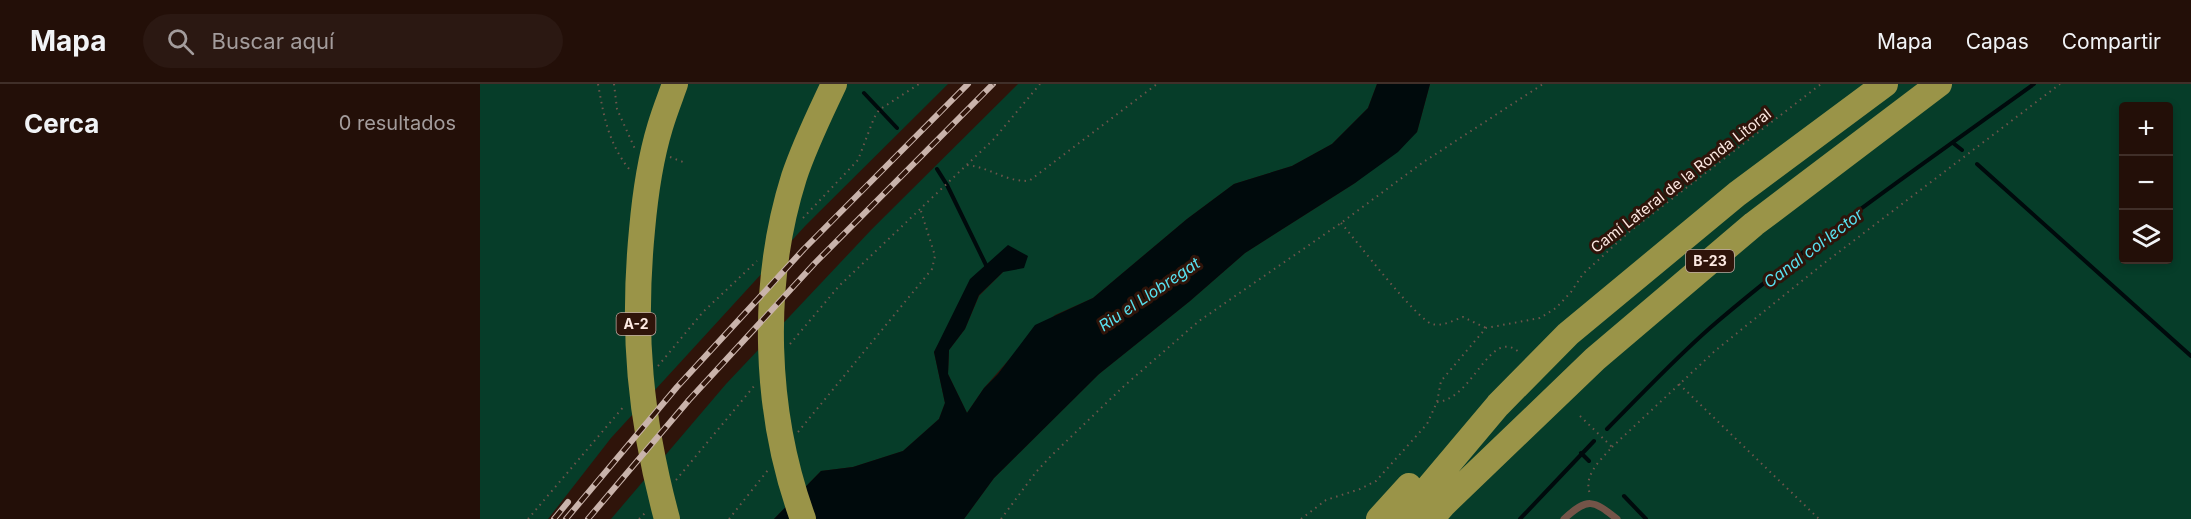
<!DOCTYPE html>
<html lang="es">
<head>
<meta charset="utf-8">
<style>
  :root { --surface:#230f08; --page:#2b1812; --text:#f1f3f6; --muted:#a39c9c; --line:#402f29 }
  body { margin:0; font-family:Inter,sans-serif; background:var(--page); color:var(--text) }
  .controls { position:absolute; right:18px; top:18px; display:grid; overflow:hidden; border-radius:6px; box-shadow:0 3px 9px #0003 }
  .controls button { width:54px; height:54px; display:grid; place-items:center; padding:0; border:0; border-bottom:2px solid var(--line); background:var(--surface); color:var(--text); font:30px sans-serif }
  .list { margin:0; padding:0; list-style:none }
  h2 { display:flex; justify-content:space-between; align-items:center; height:78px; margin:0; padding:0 24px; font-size:26px }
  h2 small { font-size:20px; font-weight:400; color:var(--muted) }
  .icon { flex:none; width:33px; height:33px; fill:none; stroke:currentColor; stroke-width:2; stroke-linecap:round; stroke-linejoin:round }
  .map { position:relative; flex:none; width:1711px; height:435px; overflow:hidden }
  header { display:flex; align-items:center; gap:36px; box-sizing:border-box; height:84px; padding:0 30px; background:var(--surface); border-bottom:2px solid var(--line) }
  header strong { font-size:28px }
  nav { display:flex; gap:33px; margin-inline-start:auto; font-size:21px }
  .search { width:420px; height:54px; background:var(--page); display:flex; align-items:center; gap:15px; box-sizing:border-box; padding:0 21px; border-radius:33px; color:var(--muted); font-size:22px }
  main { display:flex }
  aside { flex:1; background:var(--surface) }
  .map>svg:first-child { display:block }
</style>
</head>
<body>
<header>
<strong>Mapa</strong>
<div class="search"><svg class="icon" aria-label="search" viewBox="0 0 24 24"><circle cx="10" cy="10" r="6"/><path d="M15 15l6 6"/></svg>Buscar aquí</div>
<nav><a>Mapa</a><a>Capas</a><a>Compartir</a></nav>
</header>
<main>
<aside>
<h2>Cerca<small>0 resultados</small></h2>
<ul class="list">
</ul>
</aside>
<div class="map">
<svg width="1711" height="435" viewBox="0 0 1711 435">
  <rect width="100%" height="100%" fill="#2f140a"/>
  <path fill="#063d29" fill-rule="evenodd" d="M0,0H468L326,141L131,354L68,435H0Z
    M538,0H897L888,24L852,60L812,82L754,100L707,135L613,214L575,231L533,271L504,304L487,329L468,290L469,266L485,245L499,212L523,188L528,162L468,243L454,268L465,319L459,335L423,367L373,383L341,387L294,435H131L246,300L392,145Z
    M950,0H1711V435H484L514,394L619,290L710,217L765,169L875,99L937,48ZM1644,22H1688V176H1644Z"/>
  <path fill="#000a0c" d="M897,0H950L937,48L918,68L875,99L765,169L710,217L619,290L514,394L484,435H294L341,387L373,383L423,367L459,335L465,319L454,268L490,195L528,161L548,172L544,184L523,188L499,211L485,245L469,266L468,290L487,329L504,304L518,290L555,241L613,214L707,135L754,100L812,82L852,60L888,24Z"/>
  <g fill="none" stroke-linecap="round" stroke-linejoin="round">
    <path stroke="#000a0c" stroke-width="4" d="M384,9L417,44
      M1473,59L1482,66
      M1497,80L1711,272
      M457,85L467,101L506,181
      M1127,345C1163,309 1199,270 1238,237C1338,152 1447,77 1554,0
      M1101,369L1109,377
      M1144,412L1166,435
      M1040,435L1114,357"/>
    <path stroke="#6e554c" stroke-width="2" stroke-dasharray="1.5 4.5" stroke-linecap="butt" d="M118,0C124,33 128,58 149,85
      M134,0L137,25L155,65
      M190,73L203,78
      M487,81C512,84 523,97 549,97L677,0
      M323,134L378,76L394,34L399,26L439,0
      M861,139C876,156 936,235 952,240C962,243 974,236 983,233L1006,244
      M310,260L359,202L514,55L560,0
      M178,282L223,228L277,177
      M1199,300L1339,435
      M957,318C994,315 1009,243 1039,268
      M1100,332L1132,363C1120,377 1103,391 1110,410
      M318,348L452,185L455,172L441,127
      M1132,363L1236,266L1343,180L1580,0
      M196,396L275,301
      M48,435L145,321
      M159,435L166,428
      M249,435L288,386
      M521,435L556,388L571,372L644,302L719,237L861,139L942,79L1063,0
      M821,435L846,416L880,405L896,397L947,340L957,318L961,297L1006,244L1060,234L1076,224L1091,208L1103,190L1149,148L1341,0"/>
    <path stroke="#745448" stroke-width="7" d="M1084,435C1108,413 1113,416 1137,435"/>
    <path stroke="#9a9448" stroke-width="26" d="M187,435C160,335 152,249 162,146C165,112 170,76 180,43C184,29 190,14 195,0
      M323,435C284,328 280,201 314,93C325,60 340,30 354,0
      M899,435L929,402
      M922,435L1018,321L1088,250L1257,110L1405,0
      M951,435L964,420L1115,275L1274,140L1459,0"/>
    <defs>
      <path id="rail" d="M74,435L88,418
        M86,435L197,303L324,165L488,0
        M108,435L209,316L335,179L513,0"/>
    </defs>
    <use href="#rail" stroke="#c9b3ab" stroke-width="6"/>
    <use href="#rail" stroke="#2f140a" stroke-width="4" stroke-dasharray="11" stroke-linecap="butt"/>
  </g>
  <g text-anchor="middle" stroke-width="6" stroke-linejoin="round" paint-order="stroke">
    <g fill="#2f140a" stroke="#bfa9a1" stroke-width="1.5">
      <rect x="1206" y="166" width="48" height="22" rx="4.5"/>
      <rect x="136.5" y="229" width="39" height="22" rx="4.5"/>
    </g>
    <g font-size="14" font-weight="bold" fill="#fde9e2">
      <text x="1230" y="182">B-23</text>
      <text x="156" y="245">A-2</text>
    </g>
    <g font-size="15" fill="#fde9e2" stroke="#2f140a">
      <text transform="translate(1201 97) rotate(-38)" y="5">Camí Lateral de la Ronda Litoral</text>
    </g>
    <g font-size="16" font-style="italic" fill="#58e0ef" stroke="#2f140a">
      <text transform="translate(1333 164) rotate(-37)" y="6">Canal col·lector</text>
      <text transform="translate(669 210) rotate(-34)" y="6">Riu el Llobregat</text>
    </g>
  </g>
</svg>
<div class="controls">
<button>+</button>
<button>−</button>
<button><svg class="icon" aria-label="layers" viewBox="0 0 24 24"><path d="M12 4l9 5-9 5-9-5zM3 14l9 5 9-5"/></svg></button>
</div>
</div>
</main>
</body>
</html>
